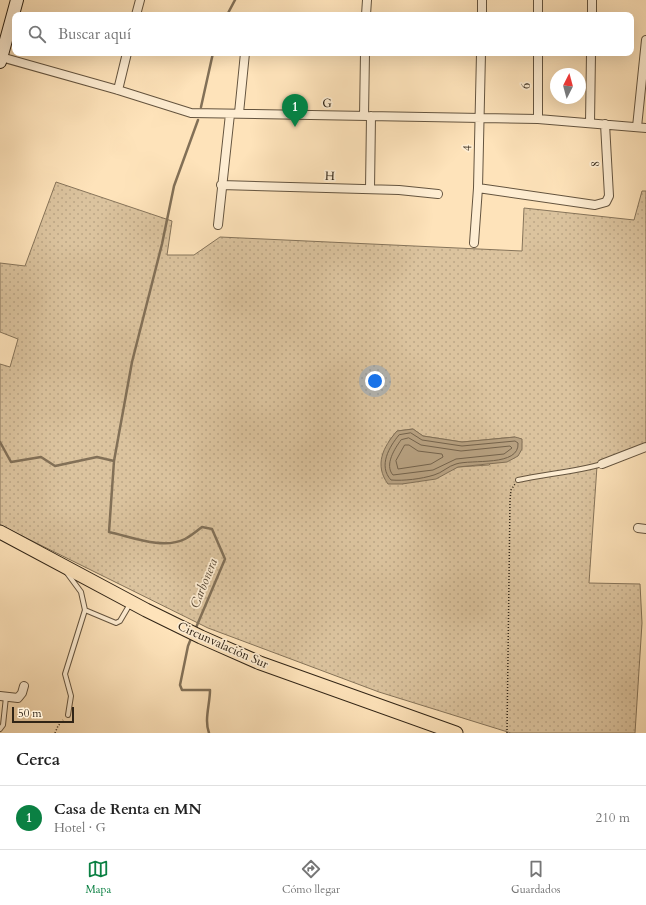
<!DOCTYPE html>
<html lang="es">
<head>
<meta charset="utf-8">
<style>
  :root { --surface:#fff; --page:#f2f2f2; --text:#222; --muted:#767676; --line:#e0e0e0; --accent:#0b8043 }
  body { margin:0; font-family:Cardo,serif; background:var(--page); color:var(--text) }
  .compass { position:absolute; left:550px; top:68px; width:36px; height:36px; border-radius:50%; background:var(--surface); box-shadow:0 4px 16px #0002; rotate:6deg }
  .scale { position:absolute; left:12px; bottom:10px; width:62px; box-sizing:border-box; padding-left:4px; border:2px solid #302416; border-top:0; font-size:11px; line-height:14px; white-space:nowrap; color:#302416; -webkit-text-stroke:3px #feedd2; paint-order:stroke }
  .you { position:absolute; left:375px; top:381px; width:14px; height:14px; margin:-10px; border:3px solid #fff; border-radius:50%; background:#1a73e8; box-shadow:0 0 0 6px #1a73e833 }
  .badge { display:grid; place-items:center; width:26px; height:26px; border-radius:50%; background:var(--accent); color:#fff; font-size:13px; font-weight:700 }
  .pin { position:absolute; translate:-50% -33px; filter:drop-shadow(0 1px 2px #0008) }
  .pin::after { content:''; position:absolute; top:21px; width:14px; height:12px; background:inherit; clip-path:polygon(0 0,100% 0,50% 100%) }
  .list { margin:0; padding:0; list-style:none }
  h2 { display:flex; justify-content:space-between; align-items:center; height:52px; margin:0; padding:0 16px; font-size:17px }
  h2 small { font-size:13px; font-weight:400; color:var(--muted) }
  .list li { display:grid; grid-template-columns:26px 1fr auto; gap:12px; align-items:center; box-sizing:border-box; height:64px; padding:0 16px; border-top:1px solid var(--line) }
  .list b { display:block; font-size:15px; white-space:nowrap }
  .list p { margin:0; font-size:13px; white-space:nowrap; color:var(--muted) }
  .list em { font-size:13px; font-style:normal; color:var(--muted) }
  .icon { flex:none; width:22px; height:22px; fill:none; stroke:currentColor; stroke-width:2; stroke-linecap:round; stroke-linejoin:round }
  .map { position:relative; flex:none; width:646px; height:733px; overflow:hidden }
  .search { position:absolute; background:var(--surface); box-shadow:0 4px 16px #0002; left:12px; right:12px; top:12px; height:44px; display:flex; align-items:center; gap:10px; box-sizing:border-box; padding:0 14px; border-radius:8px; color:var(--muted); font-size:15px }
  .sheet { height:116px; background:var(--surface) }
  nav { display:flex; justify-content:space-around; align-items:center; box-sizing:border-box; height:56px; border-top:1px solid var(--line); background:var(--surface); font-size:11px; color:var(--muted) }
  nav a { display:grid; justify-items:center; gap:2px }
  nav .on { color:var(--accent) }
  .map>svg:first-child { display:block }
</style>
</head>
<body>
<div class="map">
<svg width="646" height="733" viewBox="0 0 646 733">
  <defs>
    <pattern id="garden-dots" width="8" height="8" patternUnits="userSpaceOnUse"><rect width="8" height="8" fill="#dbc39e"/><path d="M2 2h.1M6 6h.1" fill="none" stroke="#bca787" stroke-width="1.8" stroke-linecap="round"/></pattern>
  </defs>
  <rect width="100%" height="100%" fill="#fee3ba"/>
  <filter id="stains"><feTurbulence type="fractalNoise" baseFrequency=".005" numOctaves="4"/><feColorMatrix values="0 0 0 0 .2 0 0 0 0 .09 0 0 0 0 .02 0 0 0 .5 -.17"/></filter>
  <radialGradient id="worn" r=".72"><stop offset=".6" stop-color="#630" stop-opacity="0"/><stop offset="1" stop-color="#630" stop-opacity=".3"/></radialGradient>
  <path fill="url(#garden-dots)" stroke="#86745a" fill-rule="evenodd" d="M56,182L172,221L167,255H194L220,237L522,251L524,208L634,220L642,191H646V444L597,466L589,583L640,584L642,623L635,733H511L379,692L208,628L0,525V364L10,367L18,339L0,332V263L25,266ZM413,429L423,436L462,442L515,437L489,465L458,467L402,484L389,441L397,431Z"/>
  <path fill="#b8a282" stroke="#827057" d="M413,429L423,436L462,442L515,437L522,439V449L518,456L507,462L458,467L436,479L402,484H388C374,465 383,447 397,431Z"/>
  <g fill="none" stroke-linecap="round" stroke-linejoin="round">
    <path stroke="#74634c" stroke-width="1" d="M411,433L422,440L462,446L515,441L518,443C520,467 471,459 456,464C448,466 442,473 434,475C421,479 404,481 391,480C378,466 389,447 399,435Z
      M409,438L421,445L461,451L510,446L512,448L504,454L456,459L433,470L393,475C384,465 395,448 401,440Z
      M405,445H409L418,451L442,454L443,457L431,464L398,469L396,461Z"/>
    <path stroke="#827057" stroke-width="2.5" d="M227,15L235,0
      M201,107L213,53
      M0,442L11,462L41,457L55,466L97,457L114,461L109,532C132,537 163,550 185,539C191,536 197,531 202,527L212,529L225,559L195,630
      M114,461L132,362L162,244L174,186L198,120
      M192,636L188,646L180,685L182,690H210C210,704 204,720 209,733"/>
    <defs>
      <path id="lane" d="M518,480C546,474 574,472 602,464
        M67,573L81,592L85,610L65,674L71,696L68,715
        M85,610L116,623L120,621L130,604
        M0,729L3,725L6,697"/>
      <path id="street" d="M538,0V15
        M136,15L140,0
        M366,15L367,0
        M482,15V0
        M592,15V0
        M538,53V119
        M1,57L118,90L191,113L538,119L646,128
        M118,90L127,53
        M239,113L245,53
        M364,116L365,53
        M590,123L591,53
        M637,127L646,40
        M221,185L399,190L438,194
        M478,188L595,205L606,202L609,196L605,124
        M370,189L371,116
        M218,225L230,114
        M474,243L478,188L481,53
        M602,464L646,447
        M638,528L646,529
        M0,696L18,698L22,693L24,686"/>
      <path id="secondary" d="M0,62L17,0"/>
      <path id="primary" d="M0,532L146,610L201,637L260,663L456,733"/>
    </defs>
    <use href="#lane" stroke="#64543f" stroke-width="6"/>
    <use href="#street" stroke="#64543f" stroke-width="10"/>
    <use href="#secondary" stroke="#302416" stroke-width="14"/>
    <use href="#primary" stroke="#302416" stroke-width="15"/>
    <path stroke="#302416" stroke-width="1.5" stroke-dasharray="1 2" stroke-linecap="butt" d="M55,733L58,726L63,720
      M507,733L510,500L511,490L515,484"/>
    <use href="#lane" stroke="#feedd2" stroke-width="4"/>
    <use href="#street" stroke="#feedd2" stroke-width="8"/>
    <use href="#secondary" stroke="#feedd2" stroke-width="12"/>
    <use href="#primary" stroke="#fee3ba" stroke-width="13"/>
  </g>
  <g text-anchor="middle" stroke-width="3.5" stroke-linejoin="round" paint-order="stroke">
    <g font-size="12" fill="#302416" stroke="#feedd2">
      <text transform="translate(526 86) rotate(-90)" y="4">6</text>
      <text transform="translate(327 103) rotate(1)" y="4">G</text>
      <text transform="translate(467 148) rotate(-89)" y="4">4</text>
      <text transform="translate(595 164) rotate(-93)" y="4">8</text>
      <text transform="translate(330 176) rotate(2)" y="4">H</text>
      <text transform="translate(223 645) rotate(24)" y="4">Circunvalación Sur</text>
    </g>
    <g font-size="13" font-style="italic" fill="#60503c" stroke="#feedd2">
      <text transform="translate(203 583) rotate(-68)" y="5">Carbonera</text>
    </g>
  </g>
  <rect width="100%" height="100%" filter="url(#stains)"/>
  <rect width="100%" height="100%" fill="url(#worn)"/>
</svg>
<svg class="compass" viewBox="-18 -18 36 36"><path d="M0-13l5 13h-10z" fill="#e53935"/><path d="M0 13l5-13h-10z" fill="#767676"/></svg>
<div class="scale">50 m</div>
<div class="you"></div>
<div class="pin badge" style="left:295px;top:127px">1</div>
<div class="search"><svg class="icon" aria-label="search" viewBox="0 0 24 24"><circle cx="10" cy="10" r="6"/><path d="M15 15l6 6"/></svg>Buscar aquí</div>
</div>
<section class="sheet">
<h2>Cerca<small></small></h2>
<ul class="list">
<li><span class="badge">1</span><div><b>Casa de Renta en MN</b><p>Hotel · G</p></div><em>210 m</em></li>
</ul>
</section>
<nav>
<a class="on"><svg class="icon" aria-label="map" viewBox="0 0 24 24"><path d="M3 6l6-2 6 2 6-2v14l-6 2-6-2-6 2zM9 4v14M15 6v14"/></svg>Mapa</a>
<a><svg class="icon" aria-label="directions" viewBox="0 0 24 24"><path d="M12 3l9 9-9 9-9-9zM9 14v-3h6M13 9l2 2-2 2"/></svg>Cómo llegar</a>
<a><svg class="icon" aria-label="saved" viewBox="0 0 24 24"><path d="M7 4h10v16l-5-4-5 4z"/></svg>Guardados</a>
</nav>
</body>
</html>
